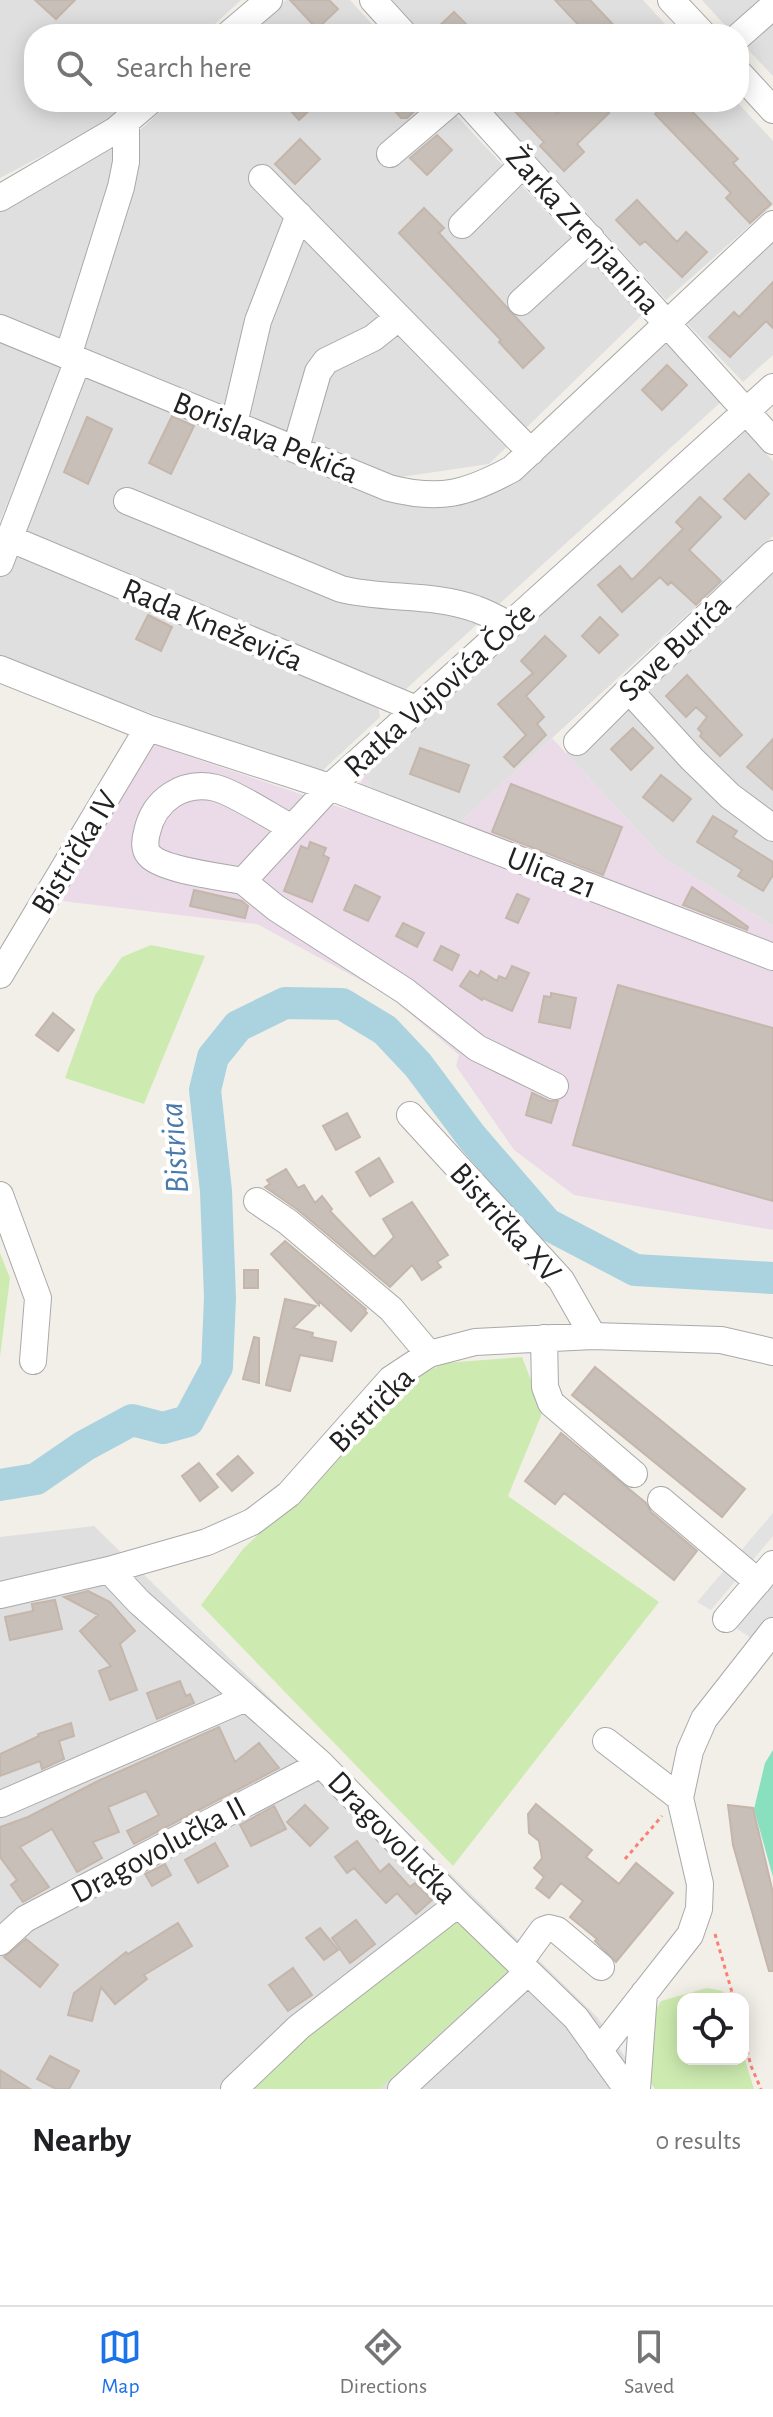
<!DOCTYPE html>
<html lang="en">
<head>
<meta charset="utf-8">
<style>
  :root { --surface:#fff; --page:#f6f6f6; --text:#202124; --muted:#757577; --line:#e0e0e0; --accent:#1a73e8 }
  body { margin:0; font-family:"Alegreya Sans",sans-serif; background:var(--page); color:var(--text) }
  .controls { position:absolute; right:24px; bottom:24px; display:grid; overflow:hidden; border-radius:16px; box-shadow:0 4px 20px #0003 }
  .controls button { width:72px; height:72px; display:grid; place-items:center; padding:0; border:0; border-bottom:2px solid var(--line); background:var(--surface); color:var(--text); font:40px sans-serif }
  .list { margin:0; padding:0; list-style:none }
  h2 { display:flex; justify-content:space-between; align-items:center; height:104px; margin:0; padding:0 32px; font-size:34px }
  h2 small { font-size:26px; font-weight:400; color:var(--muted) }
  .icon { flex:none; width:44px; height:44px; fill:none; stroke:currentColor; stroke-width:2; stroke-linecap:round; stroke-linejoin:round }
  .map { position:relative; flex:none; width:773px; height:2089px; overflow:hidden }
  .search { position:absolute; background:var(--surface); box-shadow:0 4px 20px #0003; left:24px; right:24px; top:24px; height:88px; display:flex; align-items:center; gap:20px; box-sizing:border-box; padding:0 28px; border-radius:32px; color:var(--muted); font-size:30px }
  .sheet { height:216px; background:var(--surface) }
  nav { display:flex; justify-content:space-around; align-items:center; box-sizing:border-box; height:112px; border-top:2px solid var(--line); background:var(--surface); font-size:22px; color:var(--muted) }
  nav a { display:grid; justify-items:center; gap:4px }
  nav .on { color:var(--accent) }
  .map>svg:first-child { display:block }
</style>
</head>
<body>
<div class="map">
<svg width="773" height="2089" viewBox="0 0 773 2089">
  <rect width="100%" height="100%" fill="#f2efe9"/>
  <path fill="#e0dfdf" d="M0,0H241L204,34H34V102H128L108,121L0,178Z
    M286,0H350L381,34H248Z
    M392,0H643L674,34H423Z
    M702,0H773V76L733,34Z
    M171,102H444L642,315L489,464L394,478L0,317V206L129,140Z
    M485,102H737L773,141V205L666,300Z
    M773,230V355L743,382L680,316Z
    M661,332L722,401L405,690L12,530L83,369L389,497L497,484Z
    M0,335L65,364L0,521Z
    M737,422L773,461V536L457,825L376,793L364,776Z
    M22,546L377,699L380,717L322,771L308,769L0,660V567Z
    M773,562V926L663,858L566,753Z
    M94,1526L597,2017L648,2089H0V1537Z"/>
  <path fill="#ebdbe8" d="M552,738L663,858L773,926V1230L574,1195L514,1150L456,1066L459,1055L388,995L257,924L53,900L152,744L348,810L364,776L376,793L457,825Z"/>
  <path fill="#cdebb0" d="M151,945L205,956L144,1104L65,1078L95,995L122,957Z
    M0,1253L10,1278L0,1357Z
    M522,1357L543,1411L508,1496L659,1602L453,1866L201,1605L243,1549L314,1481L397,1387L444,1363Z
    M458,1913L510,1969L380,2089H245L281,2054Z
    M707,1988L723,1991L726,1999H683V2059H743V2053L754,2089H655L644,2073L645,2030L661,2001Z"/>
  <path fill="#88e0be" d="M773,1750V1877L754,1809L765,1763Z"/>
  <path fill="#e2e2e2" d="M773,1513V1536L711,1610L697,1602Z
    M773,1584V1651L772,1652L736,1628Z"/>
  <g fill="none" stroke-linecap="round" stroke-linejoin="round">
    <path stroke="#aad3df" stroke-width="32" d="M0,1485L36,1479L84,1446L132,1420L163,1428L188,1421L217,1367L220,1298L216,1191L205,1090L213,1057L238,1026L285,1003L342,1004L385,1030L418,1065L471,1136L547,1224L635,1270L773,1278"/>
  </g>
  <path fill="#c7bfb8" stroke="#c4b6ab" stroke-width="2" d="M35,0H75L56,19Z
    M290,0H329L338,9L317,29Z
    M555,0H590L622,34H587Z
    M454,12L476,34H431Z
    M283,102H318L299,120Z
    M387,102H424L407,118H401Z
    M506,102H546L557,114L569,102H598L609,113L577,144L584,152L564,171L540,146L544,142Z
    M667,102H683L738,159L733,163L771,204L750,223L726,198L731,193L655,114Z
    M437,135L452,150L427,175L410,158Z
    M300,139L320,159L295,184L275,164Z
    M637,200L677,242L686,232L707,252L682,277L645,241L640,245L616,220Z
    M424,208L444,228L439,233L544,348L523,368L499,342L501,340L399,233Z
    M773,282V328L766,321L730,357L709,337L734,312L739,317Z
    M667,365L687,385L662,410L642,390Z
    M172,416L194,426L171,474L149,463Z
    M87,417L112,429L88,484L64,472Z
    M749,474L769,494L745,519L724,499Z
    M700,497L721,517L689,550L721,581L696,605L671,582L668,585L660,577L622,612L598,585L620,566L632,580L683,529L676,522Z
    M148,615L172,627L161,651L136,639Z
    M600,617L618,635L599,653L582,636Z
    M545,636L566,656L526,696L544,717L537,724L546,735L514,767L504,757L526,735L498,704L533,673L521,661Z
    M687,675L742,735L720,756L700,736L702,733L698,729L707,717L696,707L686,717L666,696Z
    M633,728L653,748L631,770L611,749Z
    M773,739V790L747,767Z
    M420,748L469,765L459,792L410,774Z
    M661,775L691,799L673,821L643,797Z
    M511,784L622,827L603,875L492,832Z
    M713,816L737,831L733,837L773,862V875L763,891L738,876L742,870L697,842Z
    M310,842L326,848L323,855L329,858L312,902L284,891L301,846L308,849Z
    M355,885L380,897L368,921L344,910Z
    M692,887L748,927L747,930L683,905Z
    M194,890L242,901L248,906L245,918L190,906Z
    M517,894L529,899L518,923L506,918Z
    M403,923L424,933L417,947L396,936Z
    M441,946L459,955L452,970L434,960Z
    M512,966L529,973L512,1011L483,998L482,1000L460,986L470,971L478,976L481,971L497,981L499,976L506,979Z
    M618,985L773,1028V1201L573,1145Z
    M551,993L576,998L570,1028L539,1022L544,996L551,997Z
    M53,1013L74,1030L58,1051L36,1035Z
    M532,1093L549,1101H558L551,1123L526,1115Z
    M347,1113L360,1137L336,1150L323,1126Z
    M379,1158L393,1182L370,1196L356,1172Z
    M286,1169L298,1188L304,1185L315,1203L322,1196L332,1209L330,1211L374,1257L394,1237L383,1219L412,1202L448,1255L437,1262L441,1267L422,1280L412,1265L390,1287L298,1210L265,1187L270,1184L267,1180Z
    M285,1241L366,1309L365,1311L367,1313L351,1331L319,1301V1305L271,1254Z
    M244,1270H258V1288H244Z
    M285,1299L316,1306L293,1328L313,1333L312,1337L336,1342L332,1361L300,1355L290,1391L266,1385Z
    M254,1337L259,1338V1383L243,1379Z
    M595,1367L745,1489L722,1517L572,1395Z
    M561,1433L646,1503L651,1512L697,1551L674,1580L564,1493L555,1504L525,1481Z
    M238,1456L253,1473L232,1491L217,1474Z
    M199,1463L218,1487L200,1501L182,1476Z
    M88,1591L110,1602L135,1631L120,1644L137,1690L110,1700L99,1671L111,1666L80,1631L98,1615L64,1597Z
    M55,1600L62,1629L10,1640L5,1617L33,1611L32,1604Z
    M180,1681L186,1696L190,1694L194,1703L157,1719L147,1693Z
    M71,1723L74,1736L59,1741L64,1759L42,1769L40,1761L0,1776V1754L39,1736L38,1734Z
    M219,1727L235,1762L259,1743L279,1768L134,1844L127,1831L159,1815L146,1791L108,1807L119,1832L93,1842L102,1858L77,1872L52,1829L20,1847L49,1887L23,1902L11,1885L17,1880L0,1857V1827L28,1817L98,1781Z
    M536,1804L592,1850L586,1857L619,1884L636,1863L673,1893L616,1962L595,1941L597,1939L570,1917L583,1901L561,1883L549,1898L536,1888L544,1877L534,1868L542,1858L539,1841L529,1833L528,1814Z
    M305,1805L328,1828L310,1846L287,1822Z
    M728,1805L753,1808L773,1893V1971H769L733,1845Z
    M274,1806L286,1829L251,1846L240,1825Z
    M357,1841L380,1872L389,1864L410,1887L415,1883L432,1900L416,1914L397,1893L386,1903L354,1868L347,1873L335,1857Z
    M215,1843L228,1866L198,1883L185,1860Z
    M165,1864L171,1875L152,1886L145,1874Z
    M356,1920L375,1944L350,1963L332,1938Z
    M178,1923L192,1946L144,1975L147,1979L115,2004L101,1987L92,2021L68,2015L74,1993L126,1952L128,1954Z
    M320,1928L338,1950L324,1960L306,1938Z
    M26,1939L58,1965L40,1987L4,1957Z
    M293,1968L312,1995L288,2011L269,1985Z
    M50,2056L79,2071L69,2089H56L37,2079Z
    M0,2070L30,2089H0Z"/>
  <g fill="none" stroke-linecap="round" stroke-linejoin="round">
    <defs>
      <path id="minor" d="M373,0L404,34
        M671,0L703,34
        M229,34L269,0
        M739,36L773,6
        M739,73L773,110
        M467,102L773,441
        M390,154L451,102
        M262,178L531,452
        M0,198L116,130L149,102
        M462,225L523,164
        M521,302L591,238
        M0,328L389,488C440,501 466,494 512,469L773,224
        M68,356L121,187L126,162V121
        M234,424L258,321L299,215
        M296,448L318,372L326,361L373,338L398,318
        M127,501L341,589C385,600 433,593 476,609C488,613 499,620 510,625
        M11,539L416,709
        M0,563L78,360
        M0,669L148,728L330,787L773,957
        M629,690L692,759L730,796L773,828
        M577,742L629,690L773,554
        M243,881C223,877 161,870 149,855C144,849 145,839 147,832C154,800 183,780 216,788C235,793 273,818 292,828
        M0,975L148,728
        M555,1086L477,1048L405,991L276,908L243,881L330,787L773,387
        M410,1115L561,1280L593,1336
        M0,1195L38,1298L33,1361
        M257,1201L288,1222L391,1309L429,1354
        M544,1338L545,1387L551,1403L634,1474
        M661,1500L758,1582
        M109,1570L139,1602L321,1764L458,1904L576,2018L627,2089
        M0,1595L109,1570L207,1542L252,1522L289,1494L391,1379L429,1354L475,1342L593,1336L721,1340L773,1352
        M726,1619L773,1564
        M606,1741L680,1798
        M1,1804L246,1698
        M0,1942L25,1919L321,1764
        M519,1963L543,1930L549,1928L557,1930L601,1967
        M599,2051L690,1935L699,1909L700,1884L680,1798L690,1751L704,1719L773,1631
        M234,2089L299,2027L458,1904
        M401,2089L528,1972
        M637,2089L644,1993"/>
    </defs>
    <use href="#minor" stroke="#a9a9a9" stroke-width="28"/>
    <path stroke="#fa8072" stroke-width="3" stroke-dasharray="4 4" stroke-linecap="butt" d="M625,1859L662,1816
      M715,1934L734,1999
      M743,2035L751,2066L761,2089"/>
    <use href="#minor" stroke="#fff" stroke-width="26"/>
  </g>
  <g text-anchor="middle" stroke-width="8" stroke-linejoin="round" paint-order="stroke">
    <g font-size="32" fill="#222" stroke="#fff">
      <text transform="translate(584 230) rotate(48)" y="11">Žarka Zrenjanina</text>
      <text transform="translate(266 437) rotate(22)" y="11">Borislava Pekića</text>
      <text transform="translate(213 624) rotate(23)" y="11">Rada Kneževića</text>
      <text transform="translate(674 647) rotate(-43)" y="11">Save Burića</text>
      <text transform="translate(439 689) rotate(-42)" y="11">Ratka Vujovića Čoče</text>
      <text transform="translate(74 852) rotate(-59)" y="11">Bistrička IV</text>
      <text transform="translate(552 872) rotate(21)" y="11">Ulica 21</text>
      <text transform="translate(506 1222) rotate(48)" y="11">Bistrička XV</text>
      <text transform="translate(371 1409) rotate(-45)" y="11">Bistrička</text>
      <text transform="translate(393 1837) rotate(46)" y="11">Dragovolučka</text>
      <text transform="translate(158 1849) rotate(-28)" y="11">Dragovolučka II</text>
    </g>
    <g font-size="34" font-style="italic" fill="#4a7aab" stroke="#fff">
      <text transform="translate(173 1148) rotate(-94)" y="12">Bistrica</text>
    </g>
  </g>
</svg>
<div class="controls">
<button><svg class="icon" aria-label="locate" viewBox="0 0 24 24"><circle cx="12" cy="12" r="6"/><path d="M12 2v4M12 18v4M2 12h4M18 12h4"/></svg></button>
</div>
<div class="search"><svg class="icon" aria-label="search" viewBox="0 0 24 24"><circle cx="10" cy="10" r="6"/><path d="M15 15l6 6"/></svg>Search here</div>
</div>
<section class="sheet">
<h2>Nearby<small>0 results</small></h2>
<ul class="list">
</ul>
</section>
<nav>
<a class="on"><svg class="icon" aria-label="map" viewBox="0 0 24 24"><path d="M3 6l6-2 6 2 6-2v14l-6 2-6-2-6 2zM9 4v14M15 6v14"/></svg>Map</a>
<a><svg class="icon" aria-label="directions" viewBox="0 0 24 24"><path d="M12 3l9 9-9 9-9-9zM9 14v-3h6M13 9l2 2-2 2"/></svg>Directions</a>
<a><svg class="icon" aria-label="saved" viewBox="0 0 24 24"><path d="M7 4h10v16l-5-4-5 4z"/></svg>Saved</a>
</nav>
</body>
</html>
